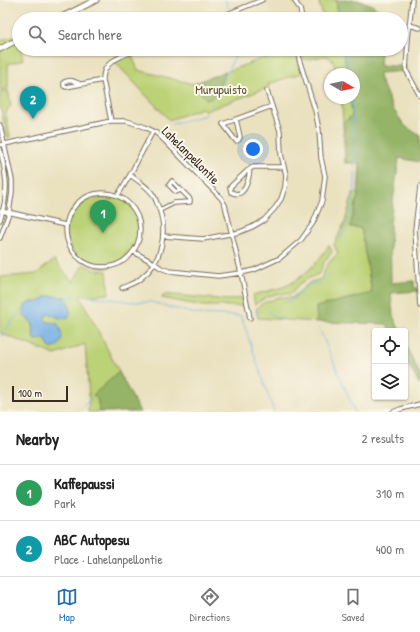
<!DOCTYPE html>
<html lang="en">
<head>
<meta charset="utf-8">
<style>
  :root { --surface:#fff; --page:#f6f6f6; --text:#222; --muted:#767676; --line:#e0e0e0; --accent:#1f6fb2 }
  body { margin:0; font-family:"Patrick Hand",sans-serif; background:var(--page); color:var(--text) }
  .controls { position:absolute; right:12px; bottom:12px; display:grid; overflow:hidden; border-radius:4px; box-shadow:0 1px 3px #0004 }
  .controls button { width:36px; height:36px; display:grid; place-items:center; padding:0; border:0; border-bottom:1px solid var(--line); background:var(--surface); color:var(--text); font:20px sans-serif }
  .compass { position:absolute; left:324px; top:68px; width:36px; height:36px; border-radius:50%; background:var(--surface); box-shadow:0 1px 3px #0004; rotate:99deg }
  .scale { position:absolute; left:12px; bottom:10px; width:56px; box-sizing:border-box; padding-left:4px; border:2px solid #3b2a1e; border-top:0; font-size:11px; line-height:14px; white-space:nowrap; color:#3b2a1e; -webkit-text-stroke:3px #fbf7ec; paint-order:stroke }
  .you { position:absolute; left:253px; top:149px; width:14px; height:14px; margin:-10px; border:3px solid #fff; border-radius:50%; background:#1a73e8; box-shadow:0 0 0 6px #1a73e833 }
  .badge { display:grid; place-items:center; width:26px; height:26px; border-radius:50%; background:var(--accent); color:#fff; font-size:13px; font-weight:700 }
  .pin { position:absolute; translate:-50% -33px; filter:drop-shadow(0 1px 2px #0008) }
  .pin::after { content:''; position:absolute; top:21px; width:14px; height:12px; background:inherit; clip-path:polygon(0 0,100% 0,50% 100%) }
  .list { margin:0; padding:0; list-style:none }
  h2 { display:flex; justify-content:space-between; align-items:center; height:52px; margin:0; padding:0 16px; font-size:17px }
  h2 small { font-size:13px; font-weight:400; color:var(--muted) }
  .list li { display:grid; grid-template-columns:26px 1fr auto; gap:12px; align-items:center; box-sizing:border-box; height:56px; padding:0 16px; border-top:1px solid var(--line) }
  .list b { display:block; font-size:15px; white-space:nowrap }
  .list p { margin:0; font-size:13px; white-space:nowrap; color:var(--muted) }
  .list em { font-size:13px; font-style:normal; color:var(--muted) }
  .icon { flex:none; width:22px; height:22px; fill:none; stroke:currentColor; stroke-width:2; stroke-linecap:round; stroke-linejoin:round }
  .map { position:relative; flex:none; width:420px; height:412px; overflow:hidden }
  .search { position:absolute; background:var(--surface); box-shadow:0 1px 3px #0004; left:12px; right:12px; top:12px; height:44px; display:flex; align-items:center; gap:10px; box-sizing:border-box; padding:0 14px; border-radius:22px; color:var(--muted); font-size:15px }
  .sheet { height:164px; background:var(--surface) }
  nav { display:flex; justify-content:space-around; align-items:center; box-sizing:border-box; height:56px; border-top:1px solid var(--line); background:var(--surface); font-size:11px; color:var(--muted) }
  nav a { display:grid; justify-items:center; gap:2px }
  nav .on { color:var(--accent) }
  .map>svg:first-child { display:block }
</style>
</head>
<body>
<div class="map">
<svg width="420" height="412" viewBox="0 0 420 412">
  <rect width="100%" height="100%" fill="#fbf7ec"/>
  <filter id="ink" filterUnits="userSpaceOnUse"><feTurbulence type="fractalNoise" baseFrequency=".025" numOctaves="2"/><feDisplacementMap in="SourceGraphic" scale="8" xChannelSelector="R" yChannelSelector="G"/><feConvolveMatrix kernelMatrix="1 2 1 2 8 2 1 2 1" color-interpolation-filters="sRGB"/></filter>
  <filter id="wash" filterUnits="userSpaceOnUse"><feTurbulence type="fractalNoise" baseFrequency=".012" numOctaves="4" result="noise"/><feDisplacementMap in="SourceGraphic" scale="16" xChannelSelector="R" yChannelSelector="G"/><feGaussianBlur stdDeviation="0.9" result="paint"/><feColorMatrix in="noise" values="0 0 0 0 0 0 0 0 0 0 0 0 0 0 0 0 0 1.4 0 .05"/><feComposite in="paint" operator="in"/></filter>
  <g filter="url(#wash)">
    <rect width="100%" height="100%" fill="#eae1bf"/>
    <path fill="#bcd276" stroke="#7c7e4a" fill-rule="evenodd" d="M318,0H336L339,19H323V16Z
      M19,36V49H21L23,60L8,64V88L0,90V40Z
      M288,49H299V64L302,73L268,84L269,87L206,111L202,108L169,120L115,62L131,54L138,70L193,84Z
      M302,49H343L347,74H338L332,60L330,58L325,56L307,60L302,58Z
      M8,90L11,106L8,108L6,114L10,137H7L0,105V92Z
      M340,98H350L352,116L343,123L342,105Z
      M353,193H359L358,196L350,227L361,228L372,293L316,307L317,322L258,318L256,309L263,303L279,297L292,298L310,282L321,279L327,265L338,253L334,245L345,222Z
      M116,195C147,203 148,247 121,262C116,265 110,268 104,268C86,268 71,256 67,238C66,234 65,229 65,226C66,221 69,215 71,212C75,205 79,199 86,197L88,201C97,198 104,197 113,199Z
      M329,245L332,252L324,262L319,274C312,277 304,280 298,285C295,289 293,292 289,294C277,292 264,297 255,305L253,295C263,292 274,290 283,287C302,280 319,261 329,245Z
      M54,260L73,282L83,265L95,270L107,271L109,294L80,296L119,372L94,395L98,400L99,412H88L89,397L85,344L55,355L0,333V277L36,274ZM48,296L67,297L70,312L60,319C56,315 51,313 46,315L45,318L46,321L48,322L56,323L49,347L47,340L42,339L37,340L33,337C33,334 34,330 33,327C32,318 21,320 25,306L31,302H38L41,301L45,297Z
      M164,294L228,300L241,298L243,306H202L162,298Z"/>
    <path fill="#95b467" stroke="#686f42" d="M336,0H357L373,5L383,16V19H339Z
      M343,49H381L380,66H406L405,71L379,73V77L393,109L405,126L420,136V162L399,158L390,223L391,283L414,281V287L417,288L418,291L391,293L393,316L400,331H390L387,324L317,322L316,307L372,293L361,228L350,227L358,196L360,163H345L343,123L352,116L350,98H354V74H347Z
      M226,71L216,94L211,99H206L193,84Z
      M405,343L419,373H420V385L405,359Z
      M119,372L140,412H99L98,400L93,395Z"/>
    <path fill="#72aee4" stroke="#566c81" d="M48,296L67,297L70,312L69,317C59,323 56,312 46,315L45,318L46,321L48,322L58,324C63,334 65,344 52,349L49,347L46,340C42,337 38,341 34,340C32,335 35,329 33,324C31,320 25,319 24,315C24,314 24,310 24,309C26,299 34,304 40,301C43,300 45,297 48,296Z"/>
    <g fill="none" stroke-linecap="round" stroke-linejoin="round">
      <path stroke="#72aee4" stroke-width="1" d="M225,0L229,9
        M339,7L340,19
        M232,15L233,19
        M345,49L348,74
        M216,96L238,49
        M352,98L355,168
        M211,106L212,104
        M172,124L206,115
        M340,240C352,216 356,199 355,172
        M83,295L132,302H151L172,308L197,314L241,316L274,412
        M67,298L76,295
        M282,303L290,301L297,297L310,284L320,283L329,274
        M268,311L275,317L284,319
        M256,312L260,311
        M319,328L355,412
        M0,337L21,310
        M77,412L93,397"/>
    </g>
  </g>
  <g filter="url(#ink)">
    <g fill="none" stroke-linecap="round" stroke-linejoin="round">
      <defs>
        <path id="street" d="M294,0L300,9L302,19
          M412,0L408,40L406,70L420,96
          M215,19L262,0
          M409,25L420,28
          M80,84C74,81 71,79 64,82V86L66,87L103,80
          M236,119L240,137L239,140L236,141L223,124L272,106
          M111,121L103,80C102,60 125,55 140,49
          M0,125L12,180V192L9,213L0,238
          M0,145L111,121H127L145,127L155,132L162,138L221,198L225,205L241,273L254,270L280,258L301,240L313,223L322,201L325,176L321,158L319,130L315,110L299,59L300,49
          M0,149C7,178 9,192 0,220
          M250,169C249,178 245,200 231,192L230,187L247,171L253,167H284
          M420,187L415,230L420,306
          M66 230a37 37 0 1 1 74 0a37 37 0 1 1-74 0Z
          M118,195L130,175L153,131
          M160,210L174,203L190,202V199L172,181L169,185L176,192L181,190
          M0,211L12,213L65,225
          M163,236L203,239L240,232L252,227L264,220L275,208L281,199L285,187L286,175L281,154L280,131L267,91
          M134,252L154,263L161,268L169,271L218,276L241,273L250,318
          M122,288C128,285 136,283 141,278C163,262 168,230 158,206C156,201 155,196 151,192C145,185 137,180 130,175
          M393,412L401,409L420,404"/>
        <path id="secondary" d="M58,19L96,0
          M0,49L19,39"/>
      </defs>
      <use href="#street" stroke="#786a56" stroke-width="5.5"/>
      <use href="#secondary" stroke="#786a56" stroke-width="7"/>
      <use href="#street" stroke="#fff" stroke-width="3.5"/>
      <use href="#secondary" stroke="#fff" stroke-width="5"/>
    </g>
  </g>
  <g text-anchor="middle" stroke-width="4" stroke-linejoin="round" paint-order="stroke">
    <g font-size="13" fill="#5b5434" stroke="#fbf7ec">
      <text x="221" y="94">Murupuisto</text>
    </g>
    <g font-size="13" fill="#3b2a1e" stroke="#fbf7ec">
      <text transform="translate(191 155) rotate(45)" y="5">Lahelanpellontie</text>
    </g>
  </g>
</svg>
<div class="controls">
<button><svg class="icon" aria-label="locate" viewBox="0 0 24 24"><circle cx="12" cy="12" r="6"/><path d="M12 2v4M12 18v4M2 12h4M18 12h4"/></svg></button>
<button><svg class="icon" aria-label="layers" viewBox="0 0 24 24"><path d="M12 4l9 5-9 5-9-5zM3 14l9 5 9-5"/></svg></button>
</div>
<svg class="compass" viewBox="-18 -18 36 36"><path d="M0-13l5 13h-10z" fill="#e53935"/><path d="M0 13l5-13h-10z" fill="#767676"/></svg>
<div class="scale">100 m</div>
<div class="you"></div>
<div class="pin badge" style="left:103px;top:233px;background:#2e9e5b">1</div>
<div class="pin badge" style="left:33px;top:119px;background:#0f9aa8">2</div>
<div class="search"><svg class="icon" aria-label="search" viewBox="0 0 24 24"><circle cx="10" cy="10" r="6"/><path d="M15 15l6 6"/></svg>Search here</div>
</div>
<section class="sheet">
<h2>Nearby<small>2 results</small></h2>
<ul class="list">
<li><span class="badge" style="background:#2e9e5b">1</span><div><b>Kaffepaussi</b><p>Park</p></div><em>310 m</em></li>
<li><span class="badge" style="background:#0f9aa8">2</span><div><b>ABC Autopesu</b><p>Place · Lahelanpellontie</p></div><em>400 m</em></li>
</ul>
</section>
<nav>
<a class="on"><svg class="icon" aria-label="map" viewBox="0 0 24 24"><path d="M3 6l6-2 6 2 6-2v14l-6 2-6-2-6 2zM9 4v14M15 6v14"/></svg>Map</a>
<a><svg class="icon" aria-label="directions" viewBox="0 0 24 24"><path d="M12 3l9 9-9 9-9-9zM9 14v-3h6M13 9l2 2-2 2"/></svg>Directions</a>
<a><svg class="icon" aria-label="saved" viewBox="0 0 24 24"><path d="M7 4h10v16l-5-4-5 4z"/></svg>Saved</a>
</nav>
</body>
</html>
